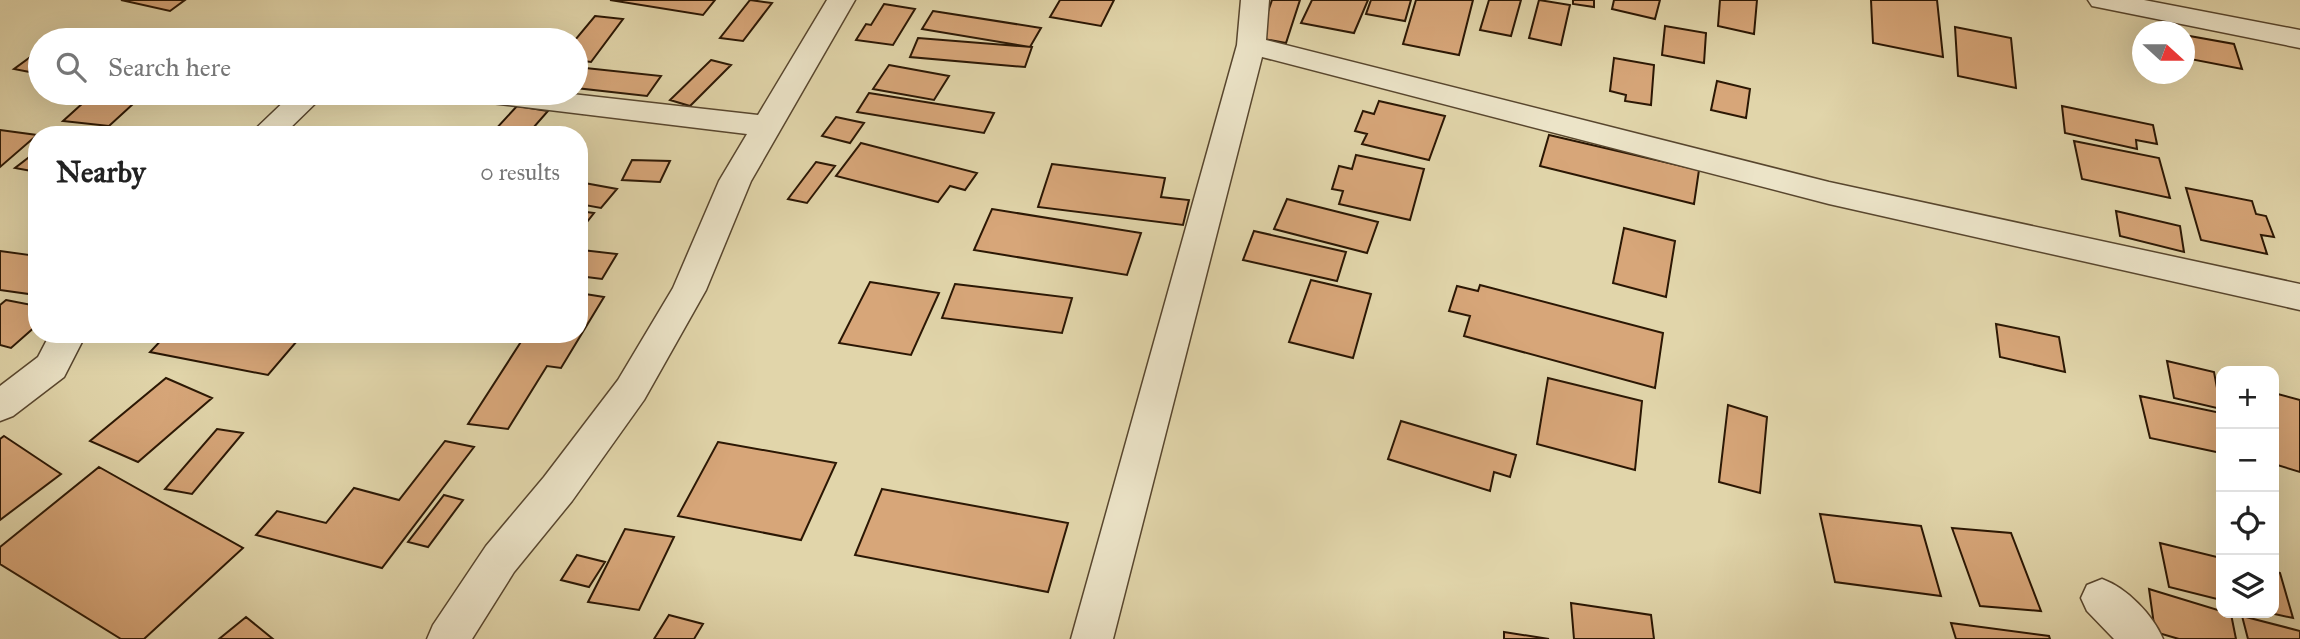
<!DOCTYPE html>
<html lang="en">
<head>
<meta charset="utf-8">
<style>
  :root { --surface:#fff; --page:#f6f6f6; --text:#222; --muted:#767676; --line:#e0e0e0 }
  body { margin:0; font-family:"IM FELL Great Primer",serif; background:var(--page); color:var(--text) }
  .controls { position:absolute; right:21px; bottom:21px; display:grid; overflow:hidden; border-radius:14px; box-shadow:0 7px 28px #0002 }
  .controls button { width:63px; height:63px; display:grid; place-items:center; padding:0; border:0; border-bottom:2px solid var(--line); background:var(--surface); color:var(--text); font:35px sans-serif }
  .compass { position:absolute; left:2132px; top:21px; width:63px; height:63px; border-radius:50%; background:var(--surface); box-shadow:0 7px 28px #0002; rotate:111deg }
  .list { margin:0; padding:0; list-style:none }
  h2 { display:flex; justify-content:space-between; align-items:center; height:91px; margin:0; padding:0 28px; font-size:30px }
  h2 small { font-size:23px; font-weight:400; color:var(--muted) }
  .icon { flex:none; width:38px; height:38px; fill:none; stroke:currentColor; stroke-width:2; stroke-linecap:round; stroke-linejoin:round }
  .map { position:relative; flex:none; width:2300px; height:639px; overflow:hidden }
  .search { position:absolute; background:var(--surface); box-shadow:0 7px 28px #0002; left:28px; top:28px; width:560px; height:77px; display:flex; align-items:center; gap:18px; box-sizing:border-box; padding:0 24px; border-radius:38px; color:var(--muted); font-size:26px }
  .panel { position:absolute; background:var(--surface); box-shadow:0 7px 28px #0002; left:28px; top:126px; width:560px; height:217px; border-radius:28px }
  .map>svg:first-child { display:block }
</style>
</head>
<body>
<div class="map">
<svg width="2300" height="639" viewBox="0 0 2300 639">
  <rect width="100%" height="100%" fill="#e1d5aa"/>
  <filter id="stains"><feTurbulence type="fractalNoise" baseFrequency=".00286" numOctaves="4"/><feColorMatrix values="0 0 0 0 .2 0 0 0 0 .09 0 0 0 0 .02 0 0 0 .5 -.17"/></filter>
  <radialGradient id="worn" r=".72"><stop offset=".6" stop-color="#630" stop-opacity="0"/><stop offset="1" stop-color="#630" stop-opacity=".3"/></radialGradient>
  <path fill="#d7a679" stroke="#2b1704" stroke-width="2" d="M121,0H185L170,11Z
    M610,0H715L703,15Z
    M750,0L772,3L743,41L720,38Z
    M1060,0H1114L1101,26L1050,17Z
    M1272,0H1300L1286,43L1259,38Z
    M1312,0H1368L1354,33L1301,23Z
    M1371,0H1411L1405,21L1366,14Z
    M1416,0H1473L1459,55L1403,44Z
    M1489,0H1521L1511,36L1480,30Z
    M1539,0L1570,5L1561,45L1529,38Z
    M1573,0H1594V7L1573,4Z
    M1614,0H1660L1655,19L1612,9Z
    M1720,0H1757L1754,34L1718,26Z
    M1871,0H1937L1943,57L1873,43Z
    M884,4L915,9L893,45L856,40L866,24L871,25Z
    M933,11L1041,28L1030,47L922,29Z
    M595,16L623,19L591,62L576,60L575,40Z
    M1665,26L1706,33L1704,63L1662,55Z
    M1955,27L2011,38L2016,88L1958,76Z
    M2184,35L2234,44L2242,69L2190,59Z
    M918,38L1032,47L1025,67L910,57Z
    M40,50V74L14,69Z
    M1614,58L1654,65L1651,105L1625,101L1626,95L1610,91Z
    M711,60L731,65L690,106L670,100Z
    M889,65L949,76L934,100L873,89Z
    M576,67L661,76L647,96L576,88Z
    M1717,81L1750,89L1746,118L1711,110Z
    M94,93H145L109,126L63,121Z
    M869,93L994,113L984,133L857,112Z
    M1379,101L1445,116L1429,160L1362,144L1367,134L1355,131L1363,111L1374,114Z
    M517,106L548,111L527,135L494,131Z
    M2062,106L2153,125L2157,144L2136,140L2137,149L2065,133Z
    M836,117L864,123L850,143L822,136Z
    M0,130L37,135L0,167Z
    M1549,135L1699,170L1694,204L1540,166Z
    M2074,141L2159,158L2170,198L2082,179Z
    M861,143L977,173L965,190L950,186L938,202L836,176Z
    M37,151V172L15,168Z
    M1356,155L1424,169L1410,220L1339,204L1343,191L1332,189L1339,166L1352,169Z
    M632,160L670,161L660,182L622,180Z
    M816,162L835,166L807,203L788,199Z
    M1052,164L1165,178L1161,197L1189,200L1183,225L1038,207Z
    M579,182L617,189L601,208L579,204Z
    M2186,188L2252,201L2256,214L2266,216L2274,237L2261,235L2267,254L2201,240Z
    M1287,199L1378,222L1367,253L1274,229Z
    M992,209L1141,233L1127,275L974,250Z
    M579,211L594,213L579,232Z
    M2116,211L2180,226L2184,252L2120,236Z
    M1624,228L1675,241L1666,297L1613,283Z
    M1254,231L1346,252L1337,281L1243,260Z
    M582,250L617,254L602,279L579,276V254Z
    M0,251L37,256L36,295L0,290Z
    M1311,280L1371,294L1353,358L1289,342Z
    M870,282L939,293L911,355L839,343Z
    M955,284L1072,298L1062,333L942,318Z
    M1480,285L1663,333L1655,388L1464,336L1470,316L1449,311L1457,286L1478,291Z
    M579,293L604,297L561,368L547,366L508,429L468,424L526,334H579Z
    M6,300L37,306V325L11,348L0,345V305Z
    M1996,324L2059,337L2065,372L2000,357Z
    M167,334H303L268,375L150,352Z
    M2167,361L2214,372L2221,409L2174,398Z
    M166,378L212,398L138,462L90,441Z
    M1548,378L1642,401L1635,470L1537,444Z
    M2274,393L2300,400V472L2274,464Z
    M2140,396L2221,413V453L2150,438Z
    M1728,405L1767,417L1760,493L1719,482Z
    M1401,421L1516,455L1510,477L1494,472L1490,491L1388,459Z
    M217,429L243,433L192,494L165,489Z
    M4,436L61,474L0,520V439Z
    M445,441L474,447L382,568L256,535L277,511L326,523L354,488L399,500Z
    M718,442L836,463L801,540L678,516Z
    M99,467L243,548L144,639H121L0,564V547Z
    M882,489L1068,523L1048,592L855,555Z
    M444,495L463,500L428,547L408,542Z
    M1820,514L1921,526L1941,596L1835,582Z
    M1952,528L2011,533L2041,611L1980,606Z
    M625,529L674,537L639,610L588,602Z
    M2160,543L2221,558V600L2169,587Z
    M577,555L605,562L589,587L561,580Z
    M2274,571L2280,573L2293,618L2270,613H2274Z
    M2149,589L2231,614L2236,639H2179L2155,632Z
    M1571,603L1651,615L1654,639H1574Z
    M669,615L703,624L694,639H654Z
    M2242,616L2300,631V639H2248Z
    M246,617L273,639H219Z
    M1951,623L2049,636L2050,639H1956Z
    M1504,632L1549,639H1504Z"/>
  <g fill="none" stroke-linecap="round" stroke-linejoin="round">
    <defs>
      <path id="street" d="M827,0H855L751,181L706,290L644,400L572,501L514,572L472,639H427L433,625L486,546L544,477L618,380L673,288L719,181L747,134L483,102L473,100L468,93H563L758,115Z
        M1241,0H1269L1266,40L1829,182L2300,284V310L1829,204L1262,57L1113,639H1071L1237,45Z
        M2088,0H2144L2300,30V48L2102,8L2092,6Z
        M293,93H326L283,135H249Z
        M50,334H86L64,377L13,416L0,421V386L38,357Z
        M2102,579C2127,588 2153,615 2163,639H2114L2087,611L2081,598L2087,585Z"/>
    </defs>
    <use href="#street" stroke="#58462e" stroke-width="3"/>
    <use href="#street" fill="#ece4c8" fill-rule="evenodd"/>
  </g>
  <rect width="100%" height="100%" filter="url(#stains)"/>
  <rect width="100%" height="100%" fill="url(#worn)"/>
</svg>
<div class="controls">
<button>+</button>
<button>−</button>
<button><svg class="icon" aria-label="locate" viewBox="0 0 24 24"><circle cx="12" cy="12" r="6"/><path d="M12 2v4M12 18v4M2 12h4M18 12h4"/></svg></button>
<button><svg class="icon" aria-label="layers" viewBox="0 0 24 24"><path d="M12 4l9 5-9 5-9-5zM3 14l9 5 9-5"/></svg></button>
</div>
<svg class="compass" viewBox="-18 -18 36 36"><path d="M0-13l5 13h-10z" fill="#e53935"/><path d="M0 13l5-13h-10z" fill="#767676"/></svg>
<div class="search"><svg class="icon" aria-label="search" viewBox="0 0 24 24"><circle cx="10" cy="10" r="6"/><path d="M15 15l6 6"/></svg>Search here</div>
<section class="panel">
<h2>Nearby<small>0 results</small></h2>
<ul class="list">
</ul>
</section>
</div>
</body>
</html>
